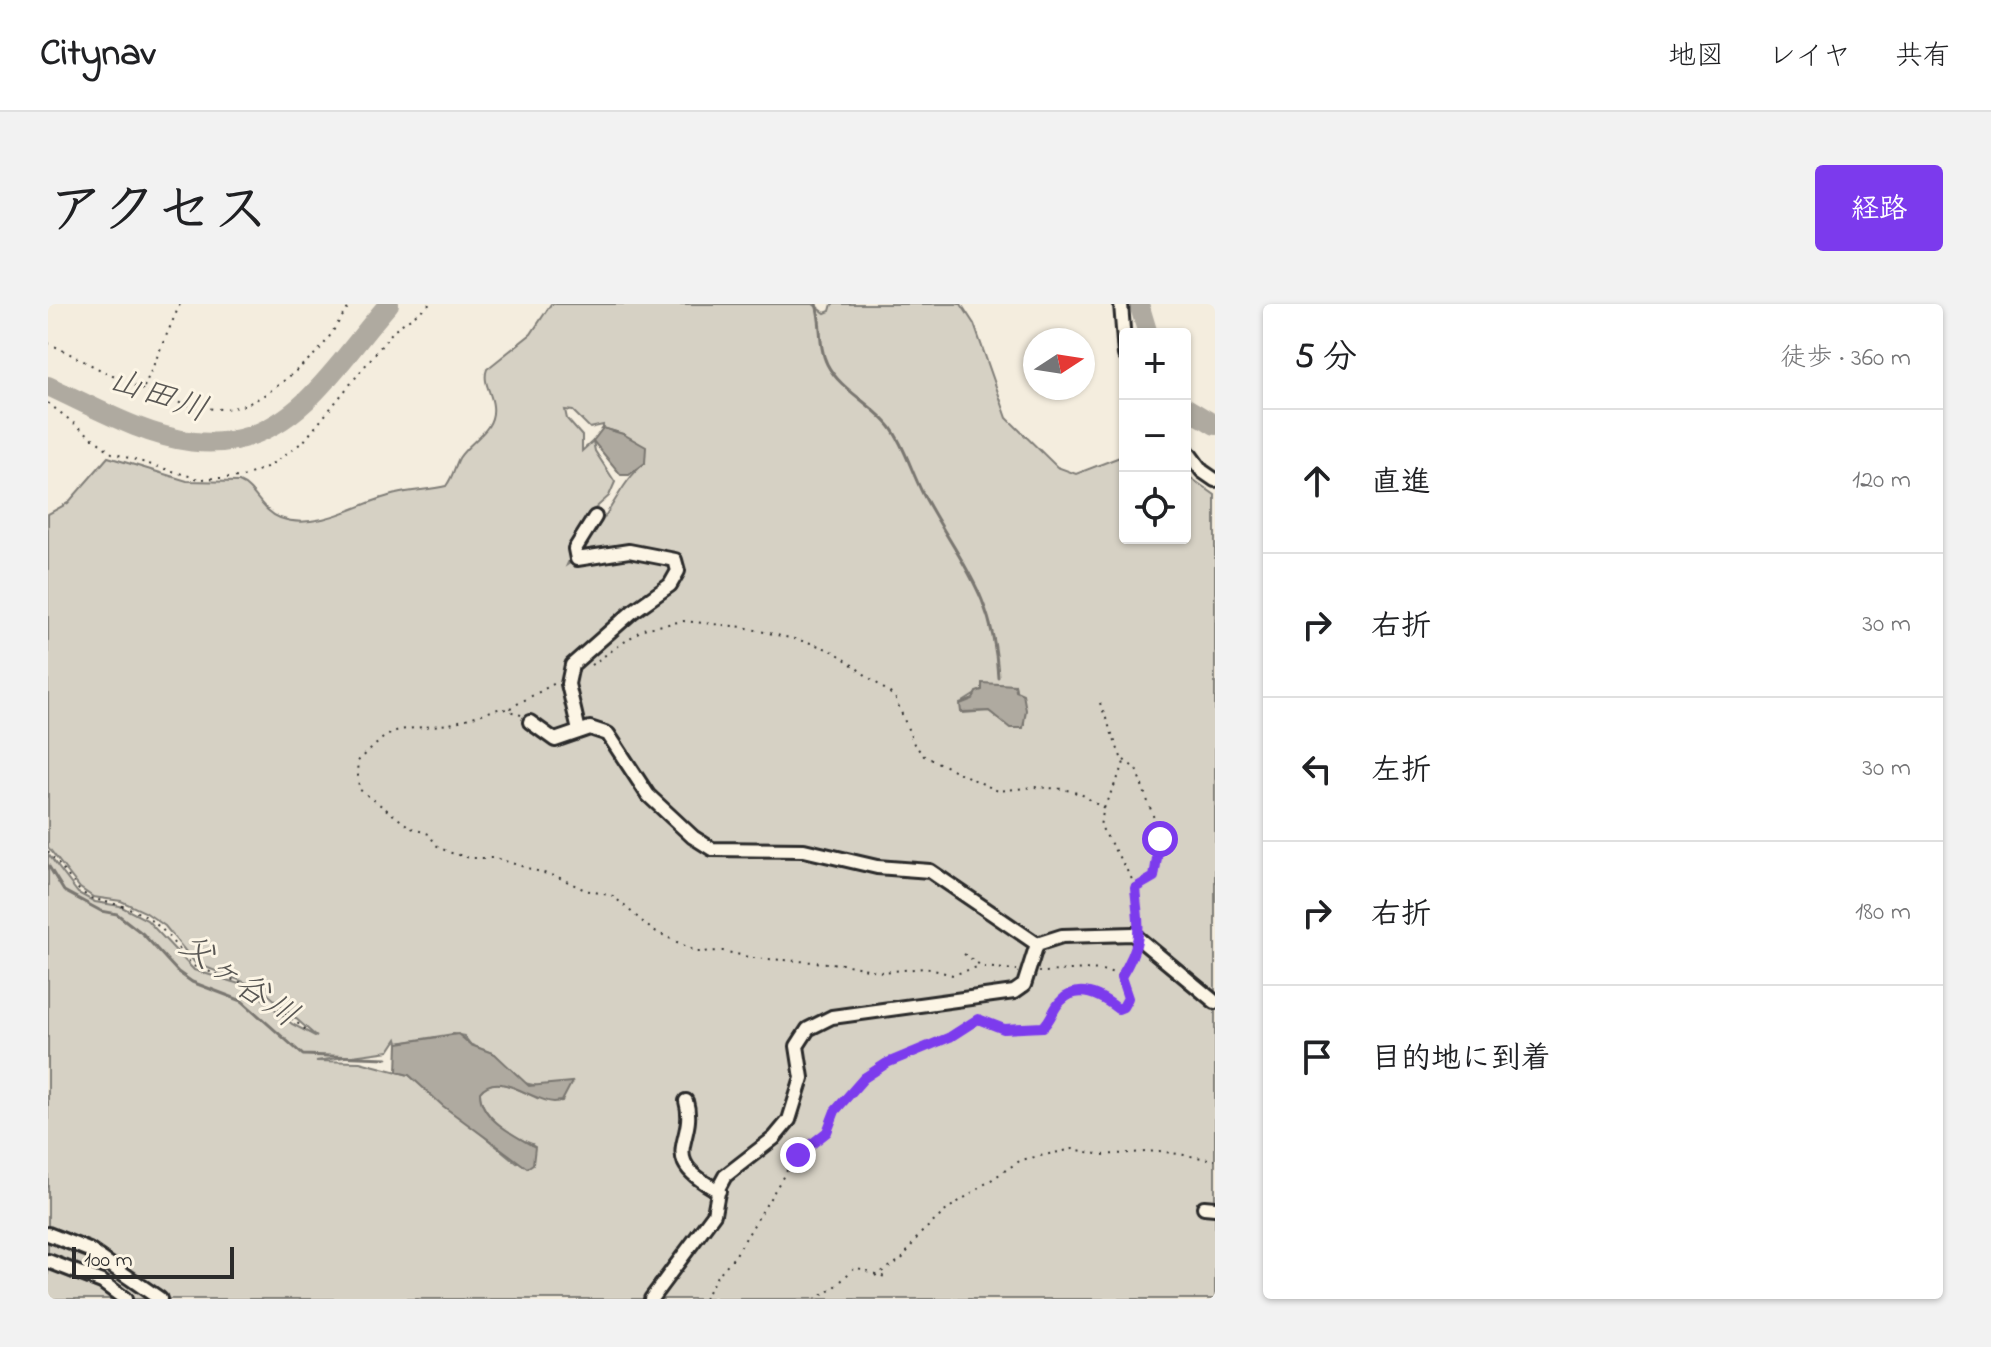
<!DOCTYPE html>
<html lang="ja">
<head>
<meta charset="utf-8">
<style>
  :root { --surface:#fff; --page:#f2f2f2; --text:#202124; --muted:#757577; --line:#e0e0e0; --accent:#7c3aed }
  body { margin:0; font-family:"Indie Flower","Klee One",sans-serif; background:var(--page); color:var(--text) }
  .controls { position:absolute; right:24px; top:24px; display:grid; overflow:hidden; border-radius:8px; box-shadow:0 2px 6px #0004 }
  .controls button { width:72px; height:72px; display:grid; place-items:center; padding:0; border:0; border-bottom:2px solid var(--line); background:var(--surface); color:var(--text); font:40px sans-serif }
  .compass { position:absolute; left:975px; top:24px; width:72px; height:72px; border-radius:50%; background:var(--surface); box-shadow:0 2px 6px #0004; rotate:78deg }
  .scale { position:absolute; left:24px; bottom:20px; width:162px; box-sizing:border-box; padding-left:8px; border:4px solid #2b2b2b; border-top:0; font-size:22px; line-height:28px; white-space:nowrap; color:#2b2b2b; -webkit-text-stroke:6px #fcf5e5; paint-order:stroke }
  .stop { position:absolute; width:24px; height:24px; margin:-18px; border:6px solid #7c3aed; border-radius:50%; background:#fff }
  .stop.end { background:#7c3aed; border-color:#fff; box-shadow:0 2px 8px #0008 }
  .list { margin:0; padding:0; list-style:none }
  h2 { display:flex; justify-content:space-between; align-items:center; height:104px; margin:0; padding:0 32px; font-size:34px }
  h2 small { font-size:26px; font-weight:400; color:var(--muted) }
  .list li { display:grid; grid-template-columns:52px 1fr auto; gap:24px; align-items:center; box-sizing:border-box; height:144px; padding:0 32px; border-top:2px solid var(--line) }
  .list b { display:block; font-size:30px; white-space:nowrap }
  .list em { font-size:26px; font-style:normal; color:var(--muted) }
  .icon { flex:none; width:44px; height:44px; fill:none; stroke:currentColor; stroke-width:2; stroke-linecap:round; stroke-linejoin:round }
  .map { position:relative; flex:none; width:1167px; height:995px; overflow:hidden; border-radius:8px }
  header { display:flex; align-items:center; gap:48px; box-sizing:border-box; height:112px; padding:0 40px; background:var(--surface); border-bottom:2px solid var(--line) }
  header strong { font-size:38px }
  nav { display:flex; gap:44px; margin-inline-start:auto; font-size:28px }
  .intro { display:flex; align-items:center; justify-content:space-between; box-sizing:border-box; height:192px; padding:0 48px }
  h1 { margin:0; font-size:56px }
  .button { padding:20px 36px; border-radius:8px; background:var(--accent); color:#fff; font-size:28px; font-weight:700 }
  main { display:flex; gap:48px; padding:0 48px }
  aside { flex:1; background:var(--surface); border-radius:8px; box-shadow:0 2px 6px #0004 }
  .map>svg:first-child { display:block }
</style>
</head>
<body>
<header>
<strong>Citynav</strong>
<nav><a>地図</a><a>レイヤ</a><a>共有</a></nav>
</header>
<div class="intro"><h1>アクセス</h1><a class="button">経路</a></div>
<main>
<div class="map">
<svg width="1167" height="995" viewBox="0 0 1167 995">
  <rect width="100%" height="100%" fill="#f4edde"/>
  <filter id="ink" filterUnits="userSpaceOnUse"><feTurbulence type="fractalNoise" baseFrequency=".0125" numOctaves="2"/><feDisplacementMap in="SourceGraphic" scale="16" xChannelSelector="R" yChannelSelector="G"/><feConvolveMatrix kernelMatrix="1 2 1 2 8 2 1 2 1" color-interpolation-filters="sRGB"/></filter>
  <g filter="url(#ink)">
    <path fill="#d6d1c4" stroke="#807e78" stroke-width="2" fill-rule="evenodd" d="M503,0H765L777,9L782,7L784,0H913L926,20L959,114L1009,163L1028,170L1077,151V234H1137V164L1143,174L1167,191V995H0V550L30,589L47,598L72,602L99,616L146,666L201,683L244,720L269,733L214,685L147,659L117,622L97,608L73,597L45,593L32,584L0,543V210L20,199L60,153L139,177L191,178C207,184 213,207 232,214C270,228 312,198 348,190C364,186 381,186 398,182C405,173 406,164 411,154C422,136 448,127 445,102C444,89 434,78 439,65L483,30ZM517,106L525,107L542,124L555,121V124L575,130L597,159C571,179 562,214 537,237L538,248L519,261L542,209L561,192L567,178L547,147L545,137L534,147V132L519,115ZM967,381L968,387L975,391L976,421L957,419L941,407L916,409L915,398L934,386ZM405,730L416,732L423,741L447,750L472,778L490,782L489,794C472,787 447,769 432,788C431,811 465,834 484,840L469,859L361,771L312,758L268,757L341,747L349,735L350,739Z"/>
    <path fill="#afaaa0" stroke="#7a7771" stroke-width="2" d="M555,124L575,130L598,143L597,159L581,171H573L545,137Z
      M934,379L967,381L968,387L975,390L978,406L975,424H962L941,407L913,408L912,400L925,395L928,388L934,386Z
      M410,730L423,741L447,750L481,782L524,778L514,797L506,798C483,797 450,765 432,788C431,815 468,832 487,843L485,860L479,864L395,802L361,771L349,768L350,739Z"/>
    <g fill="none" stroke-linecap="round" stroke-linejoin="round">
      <path stroke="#7a7771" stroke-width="3" d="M768,0C774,18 770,42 779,60C792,86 825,100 843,124C857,143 864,169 875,190C912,259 946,290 950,373
        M0,561L16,587L53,607L69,610L95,630L130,668L144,678L194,697L255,751L339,754"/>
      <path stroke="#afaaa0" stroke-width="20" d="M1091,0L1100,30
        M0,82C89,123 171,178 258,97C289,68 313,31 341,0
        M1137,103L1167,121"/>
      <defs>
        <path id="minor" d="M1073,0L1077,51
          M1137,144L1154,167L1167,176
          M482,418L507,436L542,424L560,430L600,491L645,533L664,545L756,546L829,563L882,567L989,640
          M531,427L520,380L524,361L584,308L622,281L630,267L627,256L581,247L529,255L527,245L547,213
          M638,797C650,838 606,853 671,887
          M1156,903L1167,904
          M0,930L41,946L112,995
          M0,957L54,978L77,995
          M603,995L666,910L671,883L677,872L726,834L741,816L754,774L749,742L760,725L784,713L966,688L976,681L989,640L1014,632L1085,630L1167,698"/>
      </defs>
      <use href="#minor" stroke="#2b2b2b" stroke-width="18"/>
      <path stroke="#2b2b2b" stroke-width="2" stroke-dasharray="2 6" stroke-linecap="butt" d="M0,39C53,64 142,122 199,100C223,90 249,66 268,49C283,35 290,15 304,0
        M96,83L132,0
        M0,99L64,149L151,175L195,173L221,162L256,137L347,25L382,0
        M543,361L595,325L635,317L695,323L763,339L787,348L847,393L866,440L876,452L950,487L986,483L1015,485L1033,490L1056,505
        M1052,399L1076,461L1057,501L1052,521L1085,577L1091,621
        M462,404L509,378
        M473,411L453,404L402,420L350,426L335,434L309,458L311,485L363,524L381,530L388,541L400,548L422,554H447L512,574L537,586L565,592L603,625L649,648L675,647L705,654L795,660L834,668L877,664L905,671L932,662
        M1076,456L1088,465L1111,528L1113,542L1106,573L1088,583
        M0,547L31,586L42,594L79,603L97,612L113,624L145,662L200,681L262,729
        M916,650L935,663L969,666
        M1074,673L1088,647
        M827,972L854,955L871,931L901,904L973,856L1025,845L1054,851L1111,847L1167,856
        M656,995L669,972L687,952L747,853L779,828L787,807L816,774L839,759L908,730L930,715L952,724L995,723C1004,715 1005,705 1013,697C1031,678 1055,693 1070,705L1078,700C1090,650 1019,669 991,668
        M767,995L785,985L807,963L840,974"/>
      <use href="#minor" stroke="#fcf5e5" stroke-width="12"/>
    </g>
  </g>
  <g fill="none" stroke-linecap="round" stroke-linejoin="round" filter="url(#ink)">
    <path stroke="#7c3aed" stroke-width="10" d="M750,851L779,828L787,807L816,774L839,759L902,733L930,715L956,725L995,723C1004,715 1005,704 1013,697C1031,678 1055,693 1070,705L1075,703L1080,694L1073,673C1096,635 1091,626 1087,584L1106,573L1112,535"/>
  </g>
  <g text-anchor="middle" stroke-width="6" stroke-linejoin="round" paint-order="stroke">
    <g font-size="34" font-style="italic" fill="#595754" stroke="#fcf5e5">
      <text transform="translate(111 89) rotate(19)" y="12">山田川</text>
      <text transform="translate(192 675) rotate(35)" y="12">父ヶ谷川</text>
    </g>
  </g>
</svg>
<div class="controls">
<button>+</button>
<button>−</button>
<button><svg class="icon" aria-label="locate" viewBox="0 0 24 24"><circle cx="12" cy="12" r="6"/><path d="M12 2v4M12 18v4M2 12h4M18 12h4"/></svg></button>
</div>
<svg class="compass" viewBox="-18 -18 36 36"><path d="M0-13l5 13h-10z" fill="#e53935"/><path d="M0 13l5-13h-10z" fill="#757577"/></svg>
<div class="scale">100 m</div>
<div class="stop" style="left:1112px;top:535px"></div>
<div class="stop end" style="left:750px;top:851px"></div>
</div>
<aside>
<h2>5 分<small>徒歩 · 360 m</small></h2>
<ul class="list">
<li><svg class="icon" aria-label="ahead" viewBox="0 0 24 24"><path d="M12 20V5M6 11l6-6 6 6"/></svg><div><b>直進</b></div><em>120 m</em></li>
<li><svg class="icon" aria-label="right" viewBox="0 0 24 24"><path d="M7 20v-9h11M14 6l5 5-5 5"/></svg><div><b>右折</b></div><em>30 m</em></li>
<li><svg class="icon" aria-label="left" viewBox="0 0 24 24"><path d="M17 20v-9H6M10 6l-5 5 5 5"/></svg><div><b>左折</b></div><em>30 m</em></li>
<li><svg class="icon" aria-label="right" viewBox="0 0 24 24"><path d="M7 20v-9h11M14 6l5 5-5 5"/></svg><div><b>右折</b></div><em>180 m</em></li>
<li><svg class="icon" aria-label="arrive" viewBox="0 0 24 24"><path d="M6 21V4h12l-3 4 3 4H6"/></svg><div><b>目的地に到着</b></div></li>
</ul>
</aside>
</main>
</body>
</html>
